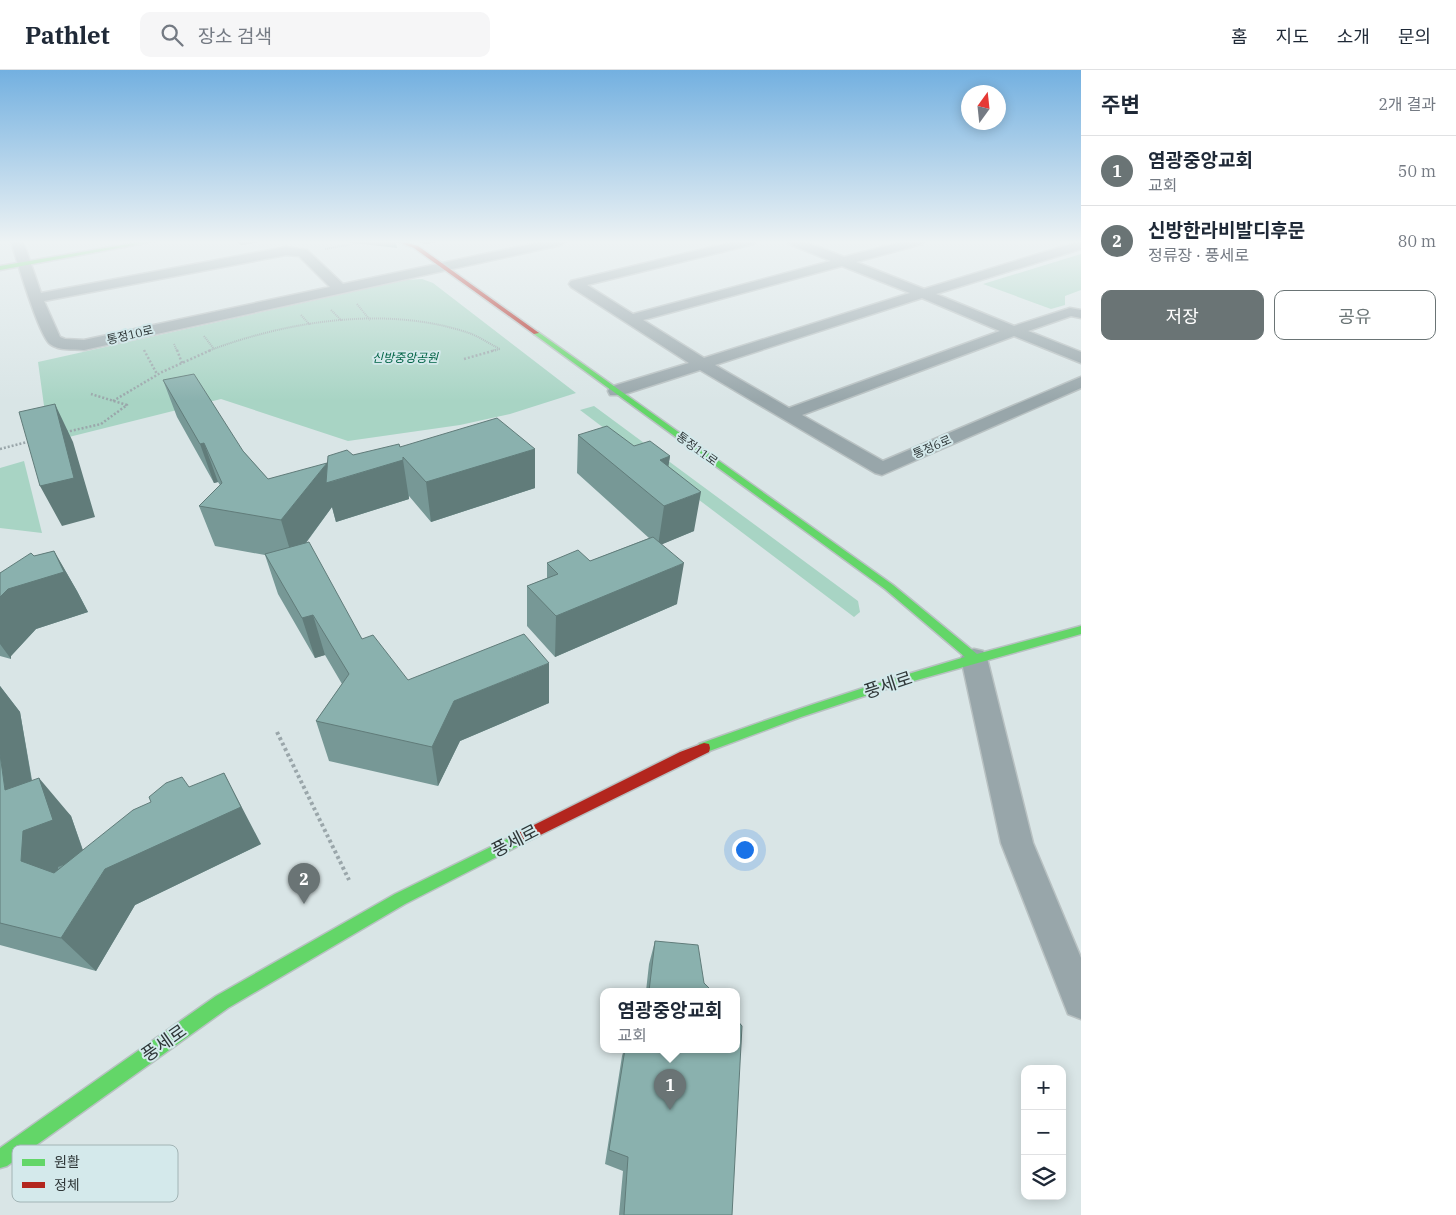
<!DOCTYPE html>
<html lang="ko">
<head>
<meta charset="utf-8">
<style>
  :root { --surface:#fff; --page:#f6f6f7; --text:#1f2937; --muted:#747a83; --line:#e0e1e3; --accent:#6a7475 }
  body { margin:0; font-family:"IBM Plex Serif","Noto Sans KR",serif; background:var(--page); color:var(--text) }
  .controls { position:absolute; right:15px; bottom:15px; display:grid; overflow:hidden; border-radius:10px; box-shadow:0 2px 12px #0003 }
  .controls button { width:45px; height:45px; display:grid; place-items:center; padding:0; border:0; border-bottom:1px solid var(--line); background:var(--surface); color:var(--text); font:25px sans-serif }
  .compass { position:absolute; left:961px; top:15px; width:45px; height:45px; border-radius:50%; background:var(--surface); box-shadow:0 2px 12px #0003; rotate:15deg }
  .you { position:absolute; left:744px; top:779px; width:18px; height:18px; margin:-12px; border:4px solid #fff; border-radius:50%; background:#1a73e8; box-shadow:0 0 0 8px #1a73e833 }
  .badge { display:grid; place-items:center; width:32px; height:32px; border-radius:50%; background:var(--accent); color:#fff; font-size:16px; font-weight:700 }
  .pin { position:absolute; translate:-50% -41px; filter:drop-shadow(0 1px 2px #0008) }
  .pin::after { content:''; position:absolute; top:26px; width:18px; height:15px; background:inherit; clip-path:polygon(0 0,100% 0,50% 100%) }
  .popup { position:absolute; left:600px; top:918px; width:140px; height:65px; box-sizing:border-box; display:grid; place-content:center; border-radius:10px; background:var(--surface); filter:drop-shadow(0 1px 4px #0005); font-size:16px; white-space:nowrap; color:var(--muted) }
  .popup b { font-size:19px; color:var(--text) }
  .popup::after { content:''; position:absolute; left:50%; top:100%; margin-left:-10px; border:10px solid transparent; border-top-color:var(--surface) }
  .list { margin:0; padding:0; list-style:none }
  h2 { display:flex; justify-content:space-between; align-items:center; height:65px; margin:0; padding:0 20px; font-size:21px }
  h2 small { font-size:16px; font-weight:400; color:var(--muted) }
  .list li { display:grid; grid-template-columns:32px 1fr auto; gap:15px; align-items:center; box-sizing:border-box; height:70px; padding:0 20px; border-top:1px solid var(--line) }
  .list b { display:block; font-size:19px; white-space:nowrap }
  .list p { margin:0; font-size:16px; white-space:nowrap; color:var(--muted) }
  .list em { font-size:16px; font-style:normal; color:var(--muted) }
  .actions { display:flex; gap:10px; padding:15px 20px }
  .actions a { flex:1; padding:11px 0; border:1px solid var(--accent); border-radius:10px; text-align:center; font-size:18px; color:var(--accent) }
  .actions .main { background:var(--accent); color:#fff }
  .icon { flex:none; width:28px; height:28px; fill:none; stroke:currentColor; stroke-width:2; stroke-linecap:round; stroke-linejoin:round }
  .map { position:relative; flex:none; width:1081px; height:1145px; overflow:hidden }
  header { display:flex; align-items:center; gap:30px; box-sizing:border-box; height:70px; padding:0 25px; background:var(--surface); border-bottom:1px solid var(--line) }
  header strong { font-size:24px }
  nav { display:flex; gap:28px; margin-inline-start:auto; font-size:18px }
  .search { width:350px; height:45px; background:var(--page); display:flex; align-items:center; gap:12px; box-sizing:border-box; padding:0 18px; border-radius:10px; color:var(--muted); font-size:19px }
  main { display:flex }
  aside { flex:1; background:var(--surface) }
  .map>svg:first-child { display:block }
</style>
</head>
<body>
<header>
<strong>Pathlet</strong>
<div class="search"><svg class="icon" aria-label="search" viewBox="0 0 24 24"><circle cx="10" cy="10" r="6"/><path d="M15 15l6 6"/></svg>장소 검색</div>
<nav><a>홈</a><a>지도</a><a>소개</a><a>문의</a></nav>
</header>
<main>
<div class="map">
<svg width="1081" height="1145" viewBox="0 0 1081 1145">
  <rect width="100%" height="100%" fill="#d9e5e6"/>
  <path fill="#a8d4c4" d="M1081,184V220L1065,226V235L1051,239L983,214Z
    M422,209L433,213L576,323L510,344L460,355L348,371L221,329L49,372L38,292L406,210Z
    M594,336L858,531L860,542L854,547L580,340Z
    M24,391L42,463L0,458V398Z"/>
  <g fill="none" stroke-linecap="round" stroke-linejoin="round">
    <defs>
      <path id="street" d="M11,171H23L41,223L286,177L307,180L343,214L546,171H567L561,175L84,280C73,279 59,281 50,274C39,266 16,188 11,171ZM286,185L299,186L330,217L84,270L65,269L60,267L44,231Z
        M737,171H756L754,174L587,215L633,244L831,191L789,174L787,171H803L844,187L906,171H924L922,174L856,192L924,219L1081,171V179L936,224L1014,256L1070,238L1081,240V248L1071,246L1028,261L1081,282V293L1014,266L802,345L883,391L1081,307V318L882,405L875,403L700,300L622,325H610L608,321L610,317L689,293L571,217L569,214L571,211ZM842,196L910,223L704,288L643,250ZM922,228L1000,261L789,338L715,295Z
        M974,579L983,581L987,588L1033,773L1081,888V949L1068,944L1001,773L961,588L965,581Z"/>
      <path id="fast" d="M146,171H156L0,200V196Z
        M534,262H538L893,515L977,584L1081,556V564L892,617L801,647L704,683L699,682L698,678L699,674C787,642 876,613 965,587L885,519L534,264Z
        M519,763L524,765L526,769L524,773L405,834L228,938L7,1096L0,1098V1078L216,926L395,824Z"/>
      <path id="jam" d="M395,171H401L418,176L539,263L534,264L414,178Z
        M704,673L709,674L710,678L709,682L524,773L519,775L514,773L512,769L514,765L680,682Z"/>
    </defs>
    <use href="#street" stroke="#b8c1c2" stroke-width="3"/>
    <use href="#fast" stroke="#b8c1c2" stroke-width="3"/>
    <use href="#jam" stroke="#b8c1c2" stroke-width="3"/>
    <path stroke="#9aa6aa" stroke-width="2" stroke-dasharray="1 1" stroke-linecap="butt" d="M325,179L358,173
      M357,234L370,250
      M331,240L342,251
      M301,245L310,255
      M204,266L214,279
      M174,274L177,281
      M208,281C287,251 387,235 469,263C480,267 490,274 500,279
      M491,281L500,279"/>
    <path stroke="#9aa6aa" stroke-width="2.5" stroke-dasharray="2 2" stroke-linecap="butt" d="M144,280L157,304
      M177,280L182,293
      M464,289L496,280
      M113,331L162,302L211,280
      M66,362L101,354L127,335L91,324
      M0,379L31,371"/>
    <path stroke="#9aa6aa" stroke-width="4" stroke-dasharray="3 3" stroke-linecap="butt" d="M277,662L349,810"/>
    <use href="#street" fill="#98a6aa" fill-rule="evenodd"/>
    <use href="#fast" fill="#63d668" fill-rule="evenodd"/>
    <use href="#jam" fill="#b3261e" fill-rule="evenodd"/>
  </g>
  <path fill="#779896" d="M236,171H266L241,175Z
    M344,171H396L397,178L345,172Z
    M414,171H443L425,174Z
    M163,310L243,381L268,409L327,396L353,385L400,377L535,379V418L431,452L409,426V429L336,452L332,437L306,473L362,569L408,610L549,633L460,671L438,716L329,691L316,651L342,614L325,585L315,588L278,524L265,485L215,476L199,436L220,415L218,412L214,413L177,347Z
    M578,365L634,376L670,386L668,396L694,461L662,474L677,534L555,587L527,556V516L547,508V493L590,491L649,468L577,403Z
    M54,481L77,521L88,542L36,559L11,586V589L0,586V503L34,486Z
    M0,616L20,642L32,710L71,746L83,780L189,717L261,774L135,835L96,901L0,875Z
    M655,871L704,913L712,921H646L649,894Z
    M624,979H736L732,1145H619L623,1101L605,1094L622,986Z"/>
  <path fill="#617c7a" d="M240,171H266L241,175Z
    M424,171H443L425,174Z
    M55,334L73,372L95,447L62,456L40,416Z
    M204,373L218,412L214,413L200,374Z
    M535,379V418L431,452L426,412Z
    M670,386L664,425L660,390Z
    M403,390L409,429L336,452L332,437L293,490L281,450L327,393L331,412Z
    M701,422L694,461L658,476L664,436Z
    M54,481L77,521L88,542L36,559L11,586V589L0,574V527L8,519Z
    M684,493L677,534L555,587L556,546Z
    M313,545L325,585L315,588L302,548Z
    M549,593V633L460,671L438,716L432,677L454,631Z
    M0,616L20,642L39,755V708L71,746L85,787L58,797L57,827L21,791L5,720L0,684Z
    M224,703L261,774L135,835L96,901L61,868L105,799Z"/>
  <path fill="#8ab1ae" stroke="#617c7a" d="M194,304L243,381L268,409L327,393L281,450L199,436L222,413L204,373L200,374L163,310Z
    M55,334L74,408L40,416L19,342Z
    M497,348L535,379L426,412L403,387V390L326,413L328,386L347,380L353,385L399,374L400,377Z
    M607,356L634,376L650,371L670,386L660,390L701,422L664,436L578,365Z
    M653,467L684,493L556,546L527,516L558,504L547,493L578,480L590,491Z
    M309,472L362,569L373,565L408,610L524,564L549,593L454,631L432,677L316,651L349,604L313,545L302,548L265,484Z
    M54,481L64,502L8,519L0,527V503L31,483L34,486Z
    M0,684L5,720L39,708L53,750L23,761L21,791L54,803L133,740L151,732L149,727L166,713L182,707L189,717L224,703L241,737L105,799L61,868L0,853Z
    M655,871L698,875L704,913L712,921H649Z
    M736,949L742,956L732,1145H624L628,1087L609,1080L625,979H736Z"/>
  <linearGradient id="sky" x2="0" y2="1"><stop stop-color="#73b0e0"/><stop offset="0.52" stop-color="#eef3f4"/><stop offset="1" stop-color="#eef3f4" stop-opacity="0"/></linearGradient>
  <rect width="1081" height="331" fill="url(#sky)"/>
  <g text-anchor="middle" stroke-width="4" stroke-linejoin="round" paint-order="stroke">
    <g font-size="12" fill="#2f3738" stroke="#d4e9eb">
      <text transform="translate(130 265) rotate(-13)" y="4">통정10로</text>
      <text transform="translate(932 377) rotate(-23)" y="4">통정6로</text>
      <text transform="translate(697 379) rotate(36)" y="4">통정11로</text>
    </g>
    <g font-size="12" font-style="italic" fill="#006346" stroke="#d4e9eb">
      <text x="405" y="292">신방중앙공원</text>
    </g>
    <g font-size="18" fill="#2f3738" stroke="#d4e9eb">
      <text transform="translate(888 615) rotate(-18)" y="6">풍세로</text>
      <text transform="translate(515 771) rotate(-27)" y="6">풍세로</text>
      <text transform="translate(164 973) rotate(-35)" y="6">풍세로</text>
    </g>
  </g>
  <rect x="12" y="1075" width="166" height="57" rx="8" fill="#d4e9eb" stroke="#a2b4b5" stroke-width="1"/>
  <rect x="22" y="1089" width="23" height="7" fill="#63d668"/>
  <rect x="22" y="1112" width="23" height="6" fill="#b3261e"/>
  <g font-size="14" fill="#2f3738">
    <text x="54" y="1097">원활</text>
    <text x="54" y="1120">정체</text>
  </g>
</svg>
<div class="controls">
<button>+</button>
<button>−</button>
<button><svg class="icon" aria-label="layers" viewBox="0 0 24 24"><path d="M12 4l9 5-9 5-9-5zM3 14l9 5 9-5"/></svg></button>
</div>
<svg class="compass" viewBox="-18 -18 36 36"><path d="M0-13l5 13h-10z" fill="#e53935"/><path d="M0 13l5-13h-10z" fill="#747a83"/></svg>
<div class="you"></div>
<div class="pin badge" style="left:670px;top:1040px">1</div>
<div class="popup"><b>염광중앙교회</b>교회</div>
<div class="pin badge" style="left:304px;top:834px">2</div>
</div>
<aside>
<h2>주변<small>2개 결과</small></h2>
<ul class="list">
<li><span class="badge">1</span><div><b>염광중앙교회</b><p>교회</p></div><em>50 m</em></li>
<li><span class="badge">2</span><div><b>신방한라비발디후문</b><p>정류장 · 풍세로</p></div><em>80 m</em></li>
</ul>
<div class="actions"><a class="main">저장</a><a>공유</a></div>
</aside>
</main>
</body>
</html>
